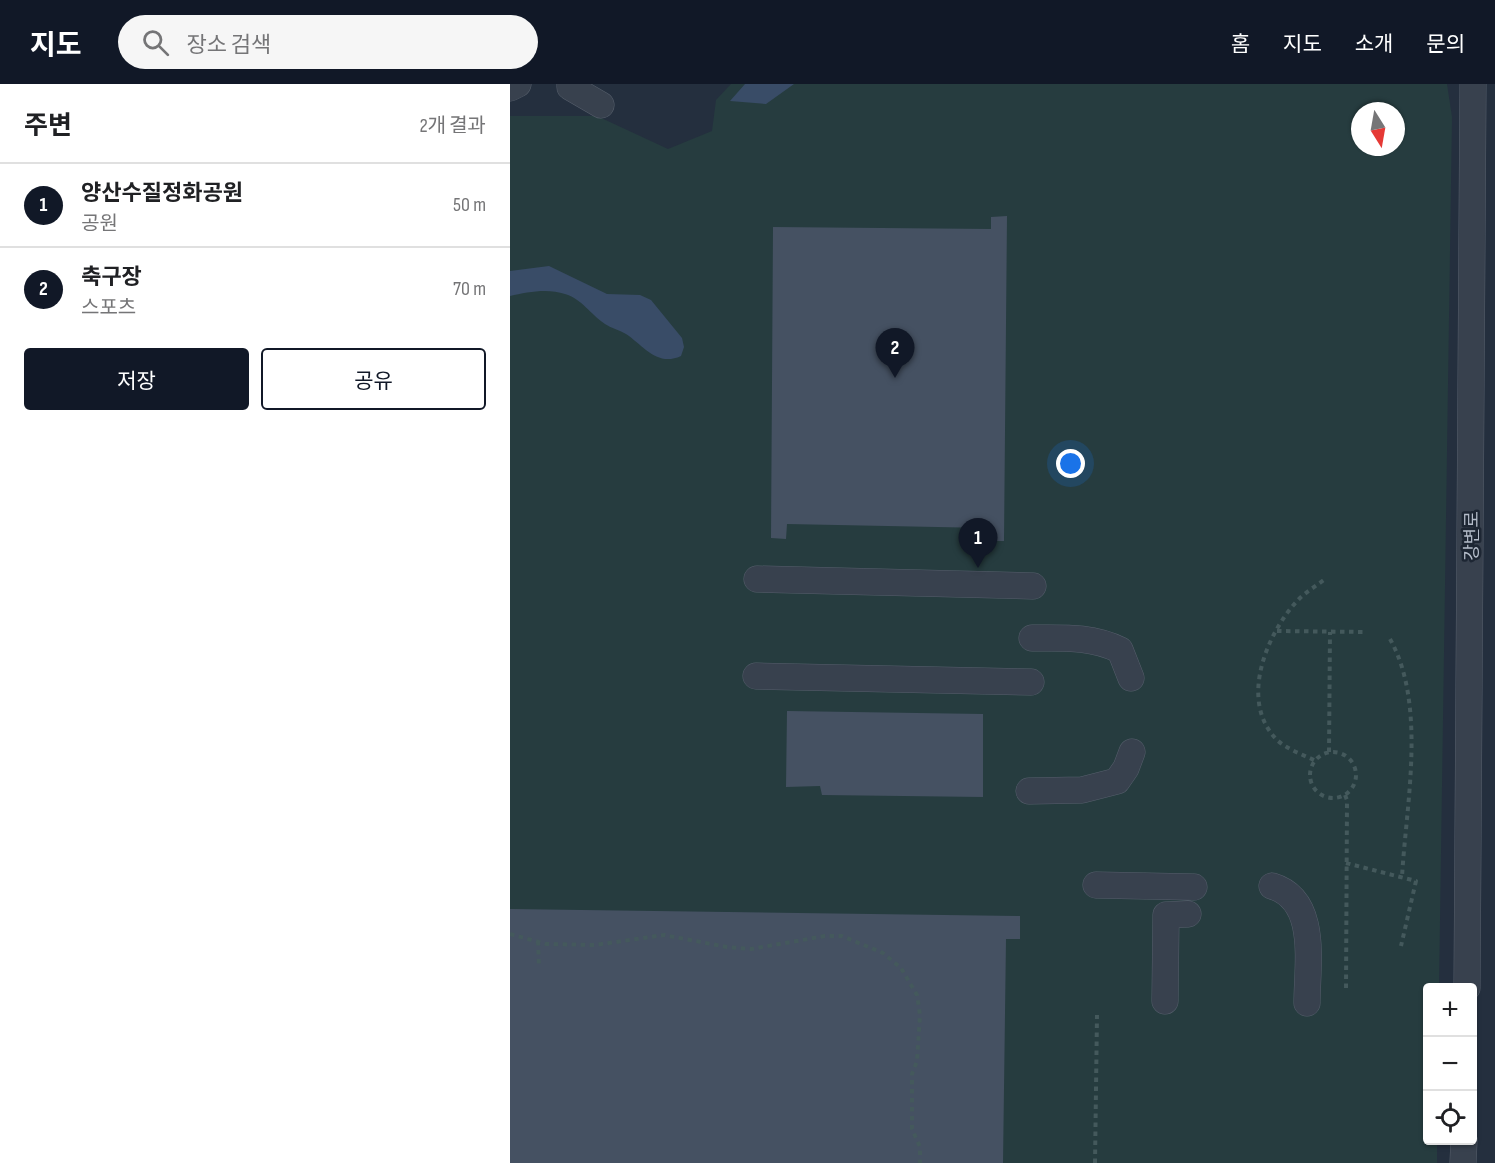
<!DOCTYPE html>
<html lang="ko">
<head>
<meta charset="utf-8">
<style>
  :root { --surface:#fff; --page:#f6f6f6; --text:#202124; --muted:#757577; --line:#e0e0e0; --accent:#111827 }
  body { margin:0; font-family:"Sofia Sans Condensed","Noto Sans KR",sans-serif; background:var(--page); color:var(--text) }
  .controls { position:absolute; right:18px; bottom:18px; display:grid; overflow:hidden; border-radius:6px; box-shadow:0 2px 4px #0004 }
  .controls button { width:54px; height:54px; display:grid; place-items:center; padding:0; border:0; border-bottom:2px solid var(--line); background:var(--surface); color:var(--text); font:30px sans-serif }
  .compass { position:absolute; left:841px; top:18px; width:54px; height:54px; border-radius:50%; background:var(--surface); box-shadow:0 2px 4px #0004; rotate:169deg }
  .you { position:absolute; left:561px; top:380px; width:21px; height:21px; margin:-15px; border:4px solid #fff; border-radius:50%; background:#1a73e8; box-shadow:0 0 0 9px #1a73e833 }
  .badge { display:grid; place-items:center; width:39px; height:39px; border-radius:50%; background:var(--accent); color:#fff; font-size:20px; font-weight:700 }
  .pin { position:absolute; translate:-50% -50px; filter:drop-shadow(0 2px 3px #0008) }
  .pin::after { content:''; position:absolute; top:32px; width:21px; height:18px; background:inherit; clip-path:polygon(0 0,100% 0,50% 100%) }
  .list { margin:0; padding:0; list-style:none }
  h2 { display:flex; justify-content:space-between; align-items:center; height:78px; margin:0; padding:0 24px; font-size:26px }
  h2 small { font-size:20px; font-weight:400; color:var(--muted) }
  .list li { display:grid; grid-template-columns:39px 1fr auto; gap:18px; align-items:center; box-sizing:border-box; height:84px; padding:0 24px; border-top:2px solid var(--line) }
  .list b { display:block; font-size:22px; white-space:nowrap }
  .list p { margin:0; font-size:20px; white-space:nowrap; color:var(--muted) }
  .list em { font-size:20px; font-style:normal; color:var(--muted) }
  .actions { display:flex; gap:12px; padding:18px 24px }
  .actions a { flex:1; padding:14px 0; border:2px solid var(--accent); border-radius:6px; text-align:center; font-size:21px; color:var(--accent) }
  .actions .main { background:var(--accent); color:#fff }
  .icon { flex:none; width:33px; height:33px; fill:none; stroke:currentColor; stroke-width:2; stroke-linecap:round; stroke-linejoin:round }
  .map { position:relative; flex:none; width:985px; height:1079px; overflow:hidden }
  header { display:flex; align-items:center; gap:36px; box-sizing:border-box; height:84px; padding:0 30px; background:var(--accent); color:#fff }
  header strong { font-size:28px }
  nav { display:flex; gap:33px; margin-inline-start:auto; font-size:21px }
  .search { width:420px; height:54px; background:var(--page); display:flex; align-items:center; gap:15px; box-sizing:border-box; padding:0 21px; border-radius:33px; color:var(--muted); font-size:22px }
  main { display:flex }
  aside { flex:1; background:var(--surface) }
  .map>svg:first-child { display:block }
</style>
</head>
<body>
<header>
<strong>지도</strong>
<div class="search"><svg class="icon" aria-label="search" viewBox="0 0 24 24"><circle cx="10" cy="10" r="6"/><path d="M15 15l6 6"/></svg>장소 검색</div>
<nav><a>홈</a><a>지도</a><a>소개</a><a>문의</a></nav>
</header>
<main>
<aside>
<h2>주변<small>2개 결과</small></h2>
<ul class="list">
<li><span class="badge">1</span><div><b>양산수질정화공원</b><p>공원</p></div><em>50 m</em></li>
<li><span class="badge">2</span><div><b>축구장</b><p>스포츠</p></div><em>70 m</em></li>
</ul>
<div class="actions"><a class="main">저장</a><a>공유</a></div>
</aside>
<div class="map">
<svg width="985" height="1079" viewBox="0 0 985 1079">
  <rect width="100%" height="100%" fill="#242f3e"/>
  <path fill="#263c3f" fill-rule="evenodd" d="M221,0H937L942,33L929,903L918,904V1056L927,1057V1079H0V32H87L158,65L202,47L206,16ZM850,27H886V63H850Z"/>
  <path fill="#394c67" d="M235,0H284L256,20L220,17Z
    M39,182L97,210L130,211L141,216L172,254L174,263L171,272C147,283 134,262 116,250C109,246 101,244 95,240C80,230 72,215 55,210C38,204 17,208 0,212V187Z"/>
  <path fill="#455162" d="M497,132L494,457H477V444L277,440L276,455L261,454L263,143L481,145V133Z
    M277,627L473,630V713L312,711L310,702L276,703Z
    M0,825L510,832V855H496L493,1079H0Z"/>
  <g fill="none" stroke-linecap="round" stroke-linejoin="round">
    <defs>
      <path id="minor" d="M60,0V3L91,21
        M0,4L8,0
        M247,495L523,502
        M522,554C554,554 581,552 610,566L621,594
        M246,592L521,598
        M519,707L572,706L607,697L616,684L622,668
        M586,801L684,803
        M762,802C809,816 797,880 797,919
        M957,904L963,0
        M655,917L656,831L678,830
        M953,1079L954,1056"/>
    </defs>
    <use href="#minor" stroke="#565f6c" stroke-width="27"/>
    <path stroke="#44595c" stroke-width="4" stroke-dasharray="4.5 4.5" stroke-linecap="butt" d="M767,547L855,548
      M880,555C917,621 896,721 892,793
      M819,668L820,548
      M800 691a23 23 0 1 1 46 0a23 23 0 1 1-46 0Z
      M804,676C791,670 777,665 767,656C728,617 757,548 789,515C796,508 806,502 815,495
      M835,711L837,716L836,907
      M836,779L906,797L891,862
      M0,850L36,860L85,861L154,851L217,863L241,865L315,852H332L373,869L391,884L407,911L410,931L407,977L402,990V1045L410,1063V1079
      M28,857L29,883
      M585,1079L587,931"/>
    <use href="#minor" stroke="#38414e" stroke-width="26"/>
  </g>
  <g text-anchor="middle" stroke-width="5" stroke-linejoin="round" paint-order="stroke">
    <g font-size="18" fill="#b4bcc9" stroke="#1d2633">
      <text transform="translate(962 452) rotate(-90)" y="6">강변로</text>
    </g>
  </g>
</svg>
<div class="controls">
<button>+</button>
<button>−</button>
<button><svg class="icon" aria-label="locate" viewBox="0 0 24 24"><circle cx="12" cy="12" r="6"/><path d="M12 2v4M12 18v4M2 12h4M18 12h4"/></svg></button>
</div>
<svg class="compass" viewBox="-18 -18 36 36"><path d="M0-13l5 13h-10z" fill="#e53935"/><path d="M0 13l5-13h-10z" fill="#757577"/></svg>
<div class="you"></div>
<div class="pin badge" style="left:468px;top:484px">1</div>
<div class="pin badge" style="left:385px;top:294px">2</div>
</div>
</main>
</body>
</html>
